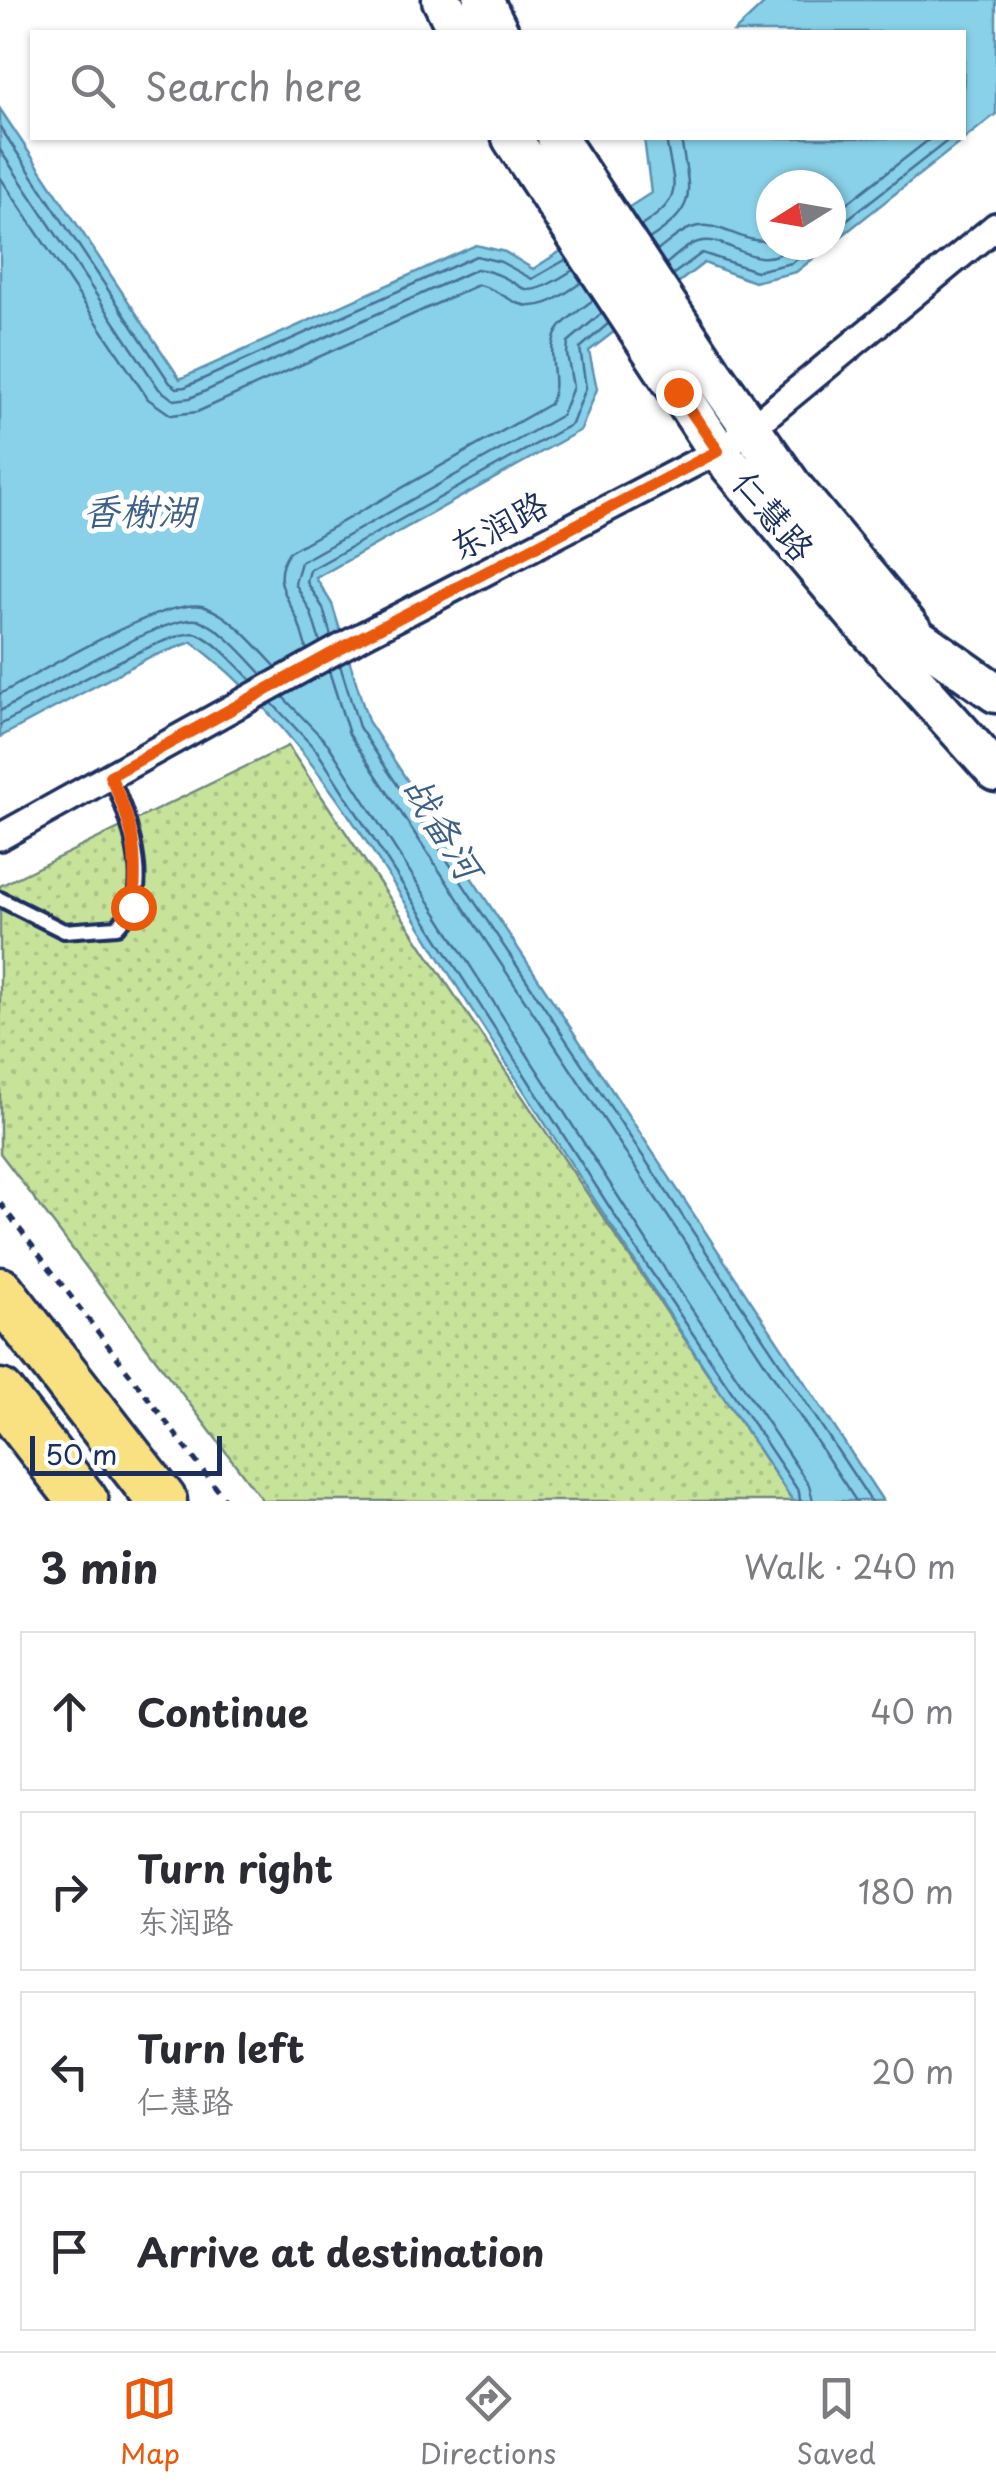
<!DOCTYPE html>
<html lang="en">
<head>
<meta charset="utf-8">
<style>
  :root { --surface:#fff; --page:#f2f2f3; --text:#2b2b33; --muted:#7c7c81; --line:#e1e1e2; --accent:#ea580c }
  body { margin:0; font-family:"Playpen Sans","LXGW WenKai TC",sans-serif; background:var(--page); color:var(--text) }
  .compass { position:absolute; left:756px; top:170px; width:90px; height:90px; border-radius:50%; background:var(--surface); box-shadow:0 2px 8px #0004; rotate:259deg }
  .scale { position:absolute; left:30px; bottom:25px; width:192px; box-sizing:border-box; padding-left:10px; border:5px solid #1b2f5e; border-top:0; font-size:28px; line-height:35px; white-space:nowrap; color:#1b2f5e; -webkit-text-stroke:8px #fff; paint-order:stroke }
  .stop { position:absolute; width:30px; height:30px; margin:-22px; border:8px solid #ea580c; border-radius:50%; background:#fff }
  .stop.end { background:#ea580c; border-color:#fff; box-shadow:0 2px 10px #0008 }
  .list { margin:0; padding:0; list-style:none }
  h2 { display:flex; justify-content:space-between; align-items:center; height:130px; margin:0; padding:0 40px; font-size:42px }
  h2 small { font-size:32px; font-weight:400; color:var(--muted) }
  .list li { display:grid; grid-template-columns:65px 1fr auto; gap:30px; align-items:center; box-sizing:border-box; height:160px; margin:0 20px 20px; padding:0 20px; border:2px solid var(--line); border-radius:0px }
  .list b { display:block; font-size:38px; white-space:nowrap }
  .list p { margin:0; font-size:32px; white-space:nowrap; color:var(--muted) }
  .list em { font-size:32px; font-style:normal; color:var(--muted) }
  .icon { flex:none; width:55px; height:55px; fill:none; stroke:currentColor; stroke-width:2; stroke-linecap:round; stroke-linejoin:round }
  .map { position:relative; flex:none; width:996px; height:1501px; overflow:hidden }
  .search { position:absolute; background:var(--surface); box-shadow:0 2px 8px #0004; left:30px; right:30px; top:30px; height:110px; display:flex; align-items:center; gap:25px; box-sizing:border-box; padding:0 35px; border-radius:0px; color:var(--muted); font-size:38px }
  .sheet { height:850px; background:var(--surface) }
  nav { display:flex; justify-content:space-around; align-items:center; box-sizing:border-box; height:140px; border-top:2px solid var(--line); background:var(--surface); font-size:28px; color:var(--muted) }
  nav a { display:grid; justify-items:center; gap:5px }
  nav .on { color:var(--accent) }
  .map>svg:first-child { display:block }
</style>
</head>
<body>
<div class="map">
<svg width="996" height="1501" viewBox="0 0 996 1501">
  <defs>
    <pattern id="green-dots" width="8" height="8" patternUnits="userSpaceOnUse" patternTransform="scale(2.5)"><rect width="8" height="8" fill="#c7e39a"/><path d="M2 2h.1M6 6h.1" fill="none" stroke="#aac387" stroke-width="1.8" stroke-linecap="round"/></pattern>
  </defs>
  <rect width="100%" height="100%" fill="#fff"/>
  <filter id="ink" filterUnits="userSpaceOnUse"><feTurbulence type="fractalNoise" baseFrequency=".01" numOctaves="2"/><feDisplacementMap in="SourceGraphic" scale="20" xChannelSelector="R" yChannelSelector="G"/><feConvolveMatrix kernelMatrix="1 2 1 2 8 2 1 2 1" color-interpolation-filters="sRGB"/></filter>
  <g filter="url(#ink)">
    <path fill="url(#green-dots)" stroke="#71897c" stroke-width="2.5" d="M288,746L793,1501H263L0,1153V886Z"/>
    <path fill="#88d1e9" stroke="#5c90b1" stroke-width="2.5" fill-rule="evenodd" d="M768,0H996V114L796,272L754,282L704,263L589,351L597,389L581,430L316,578L332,604L368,721L883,1501H793C685,1339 579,1177 474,1013C392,886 315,735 192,642L148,658L0,737V109L180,379L476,245L505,252L533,269L651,193L644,138H964V32H734ZM771,185H831V245H771Z"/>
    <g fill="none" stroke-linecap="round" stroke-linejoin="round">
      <path stroke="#477096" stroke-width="2.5" d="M0,127L170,383L177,388L185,387L476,256L501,262L532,279L567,259
        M0,150L159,389L174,400L190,398L477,269C532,278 511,310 573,270
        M0,177L148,399L171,415L197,412L478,285C492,287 502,296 515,302C540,314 561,296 582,282
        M831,216L931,138
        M641,226C687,196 673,187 666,138
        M831,232L951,138
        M649,239C701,205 689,193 681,138
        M657,251C668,243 679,232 691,228C719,218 743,246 771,240
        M666,264C675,257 686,245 698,242C730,233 753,278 795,245
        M672,275L702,253L756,271L792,263L815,245
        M331,636L323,608L307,582L310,570L572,424L586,388L580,348L609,323
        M320,642L311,613L295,583L301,562L562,415L573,387L567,354L568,342L602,313
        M307,650C303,639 301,628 297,619C286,594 271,579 289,552L550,404C563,377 541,350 561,326C570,316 583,308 593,300
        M340,665L359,727L871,1501
        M329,671L349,734L856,1501
        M0,694C38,674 167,594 205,607C232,616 256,646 276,667
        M283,697L328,744L657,1257L809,1485L813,1501
        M272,703L317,751L646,1264L799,1492L800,1501
        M0,711C35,693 164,614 197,620C218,624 248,659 262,674
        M0,725C28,710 176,624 198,634C218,643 236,665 251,680"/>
      <defs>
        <path id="lane" d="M0,899L64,931L117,927C122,921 129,914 132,908C148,872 126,809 110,776"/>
        <path id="street" d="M0,837L360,637L718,451L750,429L996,226"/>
        <path id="secondary" d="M442,0L458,32
          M483,0L499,32
          M512,138L718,451L858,618L996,772
          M557,138L712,373L791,485L918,638L996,693"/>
        <path id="highway" d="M0,1292L162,1501
          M0,1394L83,1501"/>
      </defs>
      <use href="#lane" stroke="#1b2f5e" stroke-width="20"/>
      <use href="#street" stroke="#1b2f5e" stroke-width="32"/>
      <use href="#secondary" stroke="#1b2f5e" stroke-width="45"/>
      <use href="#highway" stroke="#1b2f5e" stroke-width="55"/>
      <path stroke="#1b2f5e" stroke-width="5" stroke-dasharray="8 8" stroke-linecap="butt" d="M0,1203L226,1501"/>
      <use href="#lane" stroke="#fff" stroke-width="12"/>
      <use href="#street" stroke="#fff" stroke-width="25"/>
      <use href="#secondary" stroke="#fff" stroke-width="38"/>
      <use href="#highway" stroke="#f9e181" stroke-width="48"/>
    </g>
  </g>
  <g fill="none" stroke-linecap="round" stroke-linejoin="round" filter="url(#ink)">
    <path stroke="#ea580c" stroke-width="12" d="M133,907C138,853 134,825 110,776L360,638L718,451L678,392"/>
  </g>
  <g text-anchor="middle" stroke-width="10" stroke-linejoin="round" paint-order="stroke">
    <g font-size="35" fill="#1b2f5e" stroke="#fff">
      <text transform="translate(773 516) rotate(50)" y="12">仁慧路</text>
      <text transform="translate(499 526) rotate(-28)" y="12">东润路</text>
    </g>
    <g font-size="38" font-style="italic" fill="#3c6088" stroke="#fff">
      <text x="139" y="525">香榭湖</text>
      <text transform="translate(442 828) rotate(58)" y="13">战备河</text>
    </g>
  </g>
</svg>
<svg class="compass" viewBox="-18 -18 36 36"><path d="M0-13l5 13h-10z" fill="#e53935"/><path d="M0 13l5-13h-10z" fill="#7c7c81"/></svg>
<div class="scale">50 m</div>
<div class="stop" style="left:133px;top:907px"></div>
<div class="stop end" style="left:678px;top:392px"></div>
<div class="search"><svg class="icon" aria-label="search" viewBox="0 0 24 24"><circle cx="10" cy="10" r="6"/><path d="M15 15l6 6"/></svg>Search here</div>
</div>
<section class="sheet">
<h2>3 min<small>Walk · 240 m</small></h2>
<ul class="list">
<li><svg class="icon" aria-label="ahead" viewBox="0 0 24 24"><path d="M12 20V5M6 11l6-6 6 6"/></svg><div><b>Continue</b></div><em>40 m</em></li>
<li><svg class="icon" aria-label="right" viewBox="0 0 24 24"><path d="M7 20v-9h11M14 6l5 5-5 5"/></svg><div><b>Turn right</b><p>东润路</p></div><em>180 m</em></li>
<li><svg class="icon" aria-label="left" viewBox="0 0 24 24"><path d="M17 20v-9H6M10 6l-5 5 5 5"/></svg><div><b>Turn left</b><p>仁慧路</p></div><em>20 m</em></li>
<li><svg class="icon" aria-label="arrive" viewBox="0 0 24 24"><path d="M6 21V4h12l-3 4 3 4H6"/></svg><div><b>Arrive at destination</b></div></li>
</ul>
</section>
<nav>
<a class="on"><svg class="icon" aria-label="map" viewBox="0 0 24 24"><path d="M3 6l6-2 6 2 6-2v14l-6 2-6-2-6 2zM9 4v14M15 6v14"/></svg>Map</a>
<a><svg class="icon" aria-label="directions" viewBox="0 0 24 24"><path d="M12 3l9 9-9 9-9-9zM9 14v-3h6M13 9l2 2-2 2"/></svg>Directions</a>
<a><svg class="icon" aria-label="saved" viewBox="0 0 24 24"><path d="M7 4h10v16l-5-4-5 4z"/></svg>Saved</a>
</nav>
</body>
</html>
